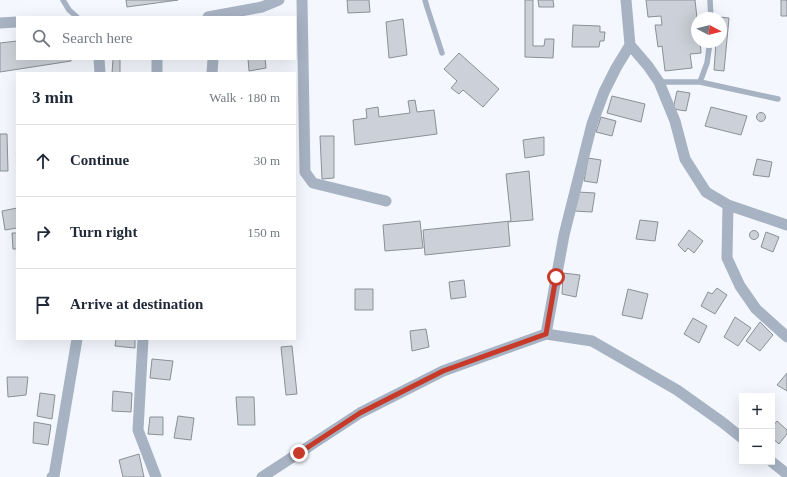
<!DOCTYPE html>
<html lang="en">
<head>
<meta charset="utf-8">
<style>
  :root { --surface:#fff; --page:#f6f6f7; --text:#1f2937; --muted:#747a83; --line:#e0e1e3 }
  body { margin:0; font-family:"Times New Roman",serif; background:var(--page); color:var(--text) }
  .controls { position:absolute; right:12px; bottom:12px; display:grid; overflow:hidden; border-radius:0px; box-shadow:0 4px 16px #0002 }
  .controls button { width:36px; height:36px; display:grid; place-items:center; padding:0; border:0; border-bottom:1px solid var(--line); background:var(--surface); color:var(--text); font:20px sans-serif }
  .compass { position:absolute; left:691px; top:12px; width:36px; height:36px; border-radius:50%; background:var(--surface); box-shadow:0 4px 16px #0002; rotate:97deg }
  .stop { position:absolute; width:12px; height:12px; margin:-9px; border:3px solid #c73a29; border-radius:50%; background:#fff }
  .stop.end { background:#c73a29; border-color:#fff; box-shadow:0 1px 4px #0008 }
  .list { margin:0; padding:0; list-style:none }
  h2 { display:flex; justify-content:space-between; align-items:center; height:52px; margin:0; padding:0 16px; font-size:17px }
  h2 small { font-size:13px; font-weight:400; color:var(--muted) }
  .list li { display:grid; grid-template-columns:26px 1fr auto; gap:12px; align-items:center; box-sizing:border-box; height:72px; padding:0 16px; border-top:1px solid var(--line) }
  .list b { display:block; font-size:15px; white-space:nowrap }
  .list em { font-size:13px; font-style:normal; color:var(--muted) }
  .icon { flex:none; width:22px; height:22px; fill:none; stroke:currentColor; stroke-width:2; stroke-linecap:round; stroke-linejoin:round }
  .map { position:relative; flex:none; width:787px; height:477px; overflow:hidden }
  .search { position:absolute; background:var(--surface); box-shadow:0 4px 16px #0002; left:16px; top:16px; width:280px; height:44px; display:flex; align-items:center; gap:10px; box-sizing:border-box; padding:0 14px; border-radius:0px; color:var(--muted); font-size:15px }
  .panel { position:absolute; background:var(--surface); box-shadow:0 4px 16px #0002; left:16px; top:72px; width:280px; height:268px; border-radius:0px }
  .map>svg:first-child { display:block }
</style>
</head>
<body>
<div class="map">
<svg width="787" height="477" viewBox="0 0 787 477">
  <rect width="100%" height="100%" fill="#f4f8fe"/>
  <path fill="#ccd1d9" stroke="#8b9097" d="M126,0H178L127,7Z
    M347,0H369L370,12L348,13Z
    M525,0H533V46H544L545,39H554L553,58L525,57Z
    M538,0H553L554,7H539Z
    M646,0H695L697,18V42H700L701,53L690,54L692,68L665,71L662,46L658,47L655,25H662L661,16L648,17Z
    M781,0H787V16H781Z
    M719,17L729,18L724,71L714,70L716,42H721V18Z
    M403,19L407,55L389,58L386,22Z
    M573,25L600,26V32H605L604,41H600L599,47H572Z
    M17,41V59H71V61L0,72V43Z
    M459,53L499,89L483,107L463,90L459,94L451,88L457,81L444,69Z
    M113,59H120V73H112Z
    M248,59H265L266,68L249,71Z
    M677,91L690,93L686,111L673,109Z
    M612,96L645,104L641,122L607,113Z
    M415,100L417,112L434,110L437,134L355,145L353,120L367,118L366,109L378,107L379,117L410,113L408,101Z
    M711,107L747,116L741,135L705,126Z
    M756.5 117a4.5 4.5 0 1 1 9 0a4.5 4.5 0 1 1-9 0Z
    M601,117L616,121L612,136L596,132Z
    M0,134H7L8,171H0Z
    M320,136H334V178L322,179Z
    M544,137V155L525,158L523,140Z
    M588,158L601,160L597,183L584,181Z
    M757,159L772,162L769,177L753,175Z
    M529,171L533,220L508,222L510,246L425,255L423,230L511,221L506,174Z
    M578,192L595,193L592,212L574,211Z
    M17,208V228L5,230L2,211Z
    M640,220L658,222L655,241L636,239Z
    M420,221L423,248L385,251L383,225Z
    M689,230L703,241L694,253L688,248L685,252L678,245Z
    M749.5 235a4.5 4.5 0 1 1 9 0a4.5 4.5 0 1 1-9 0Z
    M766,232L779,237L773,252L761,247Z
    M12,233H17V249H13Z
    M563,273L580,275L576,297L562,294Z
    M464,280L466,297L451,299L449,282Z
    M717,288L727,295L715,314L701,306L708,292L712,294Z
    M355,289H373V310H355Z
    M628,289L648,294L642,319L622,315Z
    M735,317L751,328L738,346L724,337Z
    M693,318L707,326L699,343L684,334Z
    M760,322L773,335L760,351L746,341Z
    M426,329L429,347L412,351L410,331Z
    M116,339H135V348L115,346Z
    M292,346L297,394L286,395L281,347Z
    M152,359L173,361L170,380L150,378Z
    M787,373V391L777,385Z
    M7,377H28L26,395L8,397Z
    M113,391L132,393L131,412L112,411Z
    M40,393L55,395L52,419L37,416Z
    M236,397H254L255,425H238Z
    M178,416L194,418L191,440L174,438Z
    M150,417H163V435L148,434Z
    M777,421L787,430V434L779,444L772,438V427Z
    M34,422L51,425L48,445L33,443Z
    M139,454L144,477H123L119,460Z"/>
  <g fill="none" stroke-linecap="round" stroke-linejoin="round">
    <path stroke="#a7b2c2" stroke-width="5.5" d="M63,0L69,10L77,17
      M425,0L427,7L442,53
      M710,0L711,18
      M659,82H700L778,99
      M700,82L707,63L710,42"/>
    <path stroke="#a7b2c2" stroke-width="11" d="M302,0L305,172L313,183L386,201
      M626,0L630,45L648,66L659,82L675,121L685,159L706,192L728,205L787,225
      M208,17L262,7L279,0
      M0,23L17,22
      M99,59L100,73
      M157,73V59
      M212,73L213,59
      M728,205L727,258L740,286L756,309L787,337
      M546,334L592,341L677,390L722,422L742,438
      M143,339L138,430L156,477
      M772,462L787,474
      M52,477L54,476L77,339
      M262,477L360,413L443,371L546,334L564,235L592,124L604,92L616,68L630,45"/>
  </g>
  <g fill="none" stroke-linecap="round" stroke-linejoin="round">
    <path stroke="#c73a29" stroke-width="5" d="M299,453L360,413L443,371L546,334L556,277"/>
  </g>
</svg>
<div class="controls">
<button>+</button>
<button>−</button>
</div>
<svg class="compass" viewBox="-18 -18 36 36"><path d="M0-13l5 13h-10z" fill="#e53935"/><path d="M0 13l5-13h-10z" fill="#747a83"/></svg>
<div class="stop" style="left:556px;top:277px"></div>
<div class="stop end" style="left:299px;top:453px"></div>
<div class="search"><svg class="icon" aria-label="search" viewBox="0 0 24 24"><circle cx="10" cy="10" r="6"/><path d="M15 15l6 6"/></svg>Search here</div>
<section class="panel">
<h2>3 min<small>Walk · 180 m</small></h2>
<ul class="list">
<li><svg class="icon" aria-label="ahead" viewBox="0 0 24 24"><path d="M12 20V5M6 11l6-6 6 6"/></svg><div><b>Continue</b></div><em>30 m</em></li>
<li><svg class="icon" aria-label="right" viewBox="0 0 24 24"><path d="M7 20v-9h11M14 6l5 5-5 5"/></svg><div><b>Turn right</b></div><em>150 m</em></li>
<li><svg class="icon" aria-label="arrive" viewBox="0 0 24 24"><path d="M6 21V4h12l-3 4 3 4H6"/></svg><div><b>Arrive at destination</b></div></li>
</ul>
</section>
</div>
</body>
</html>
